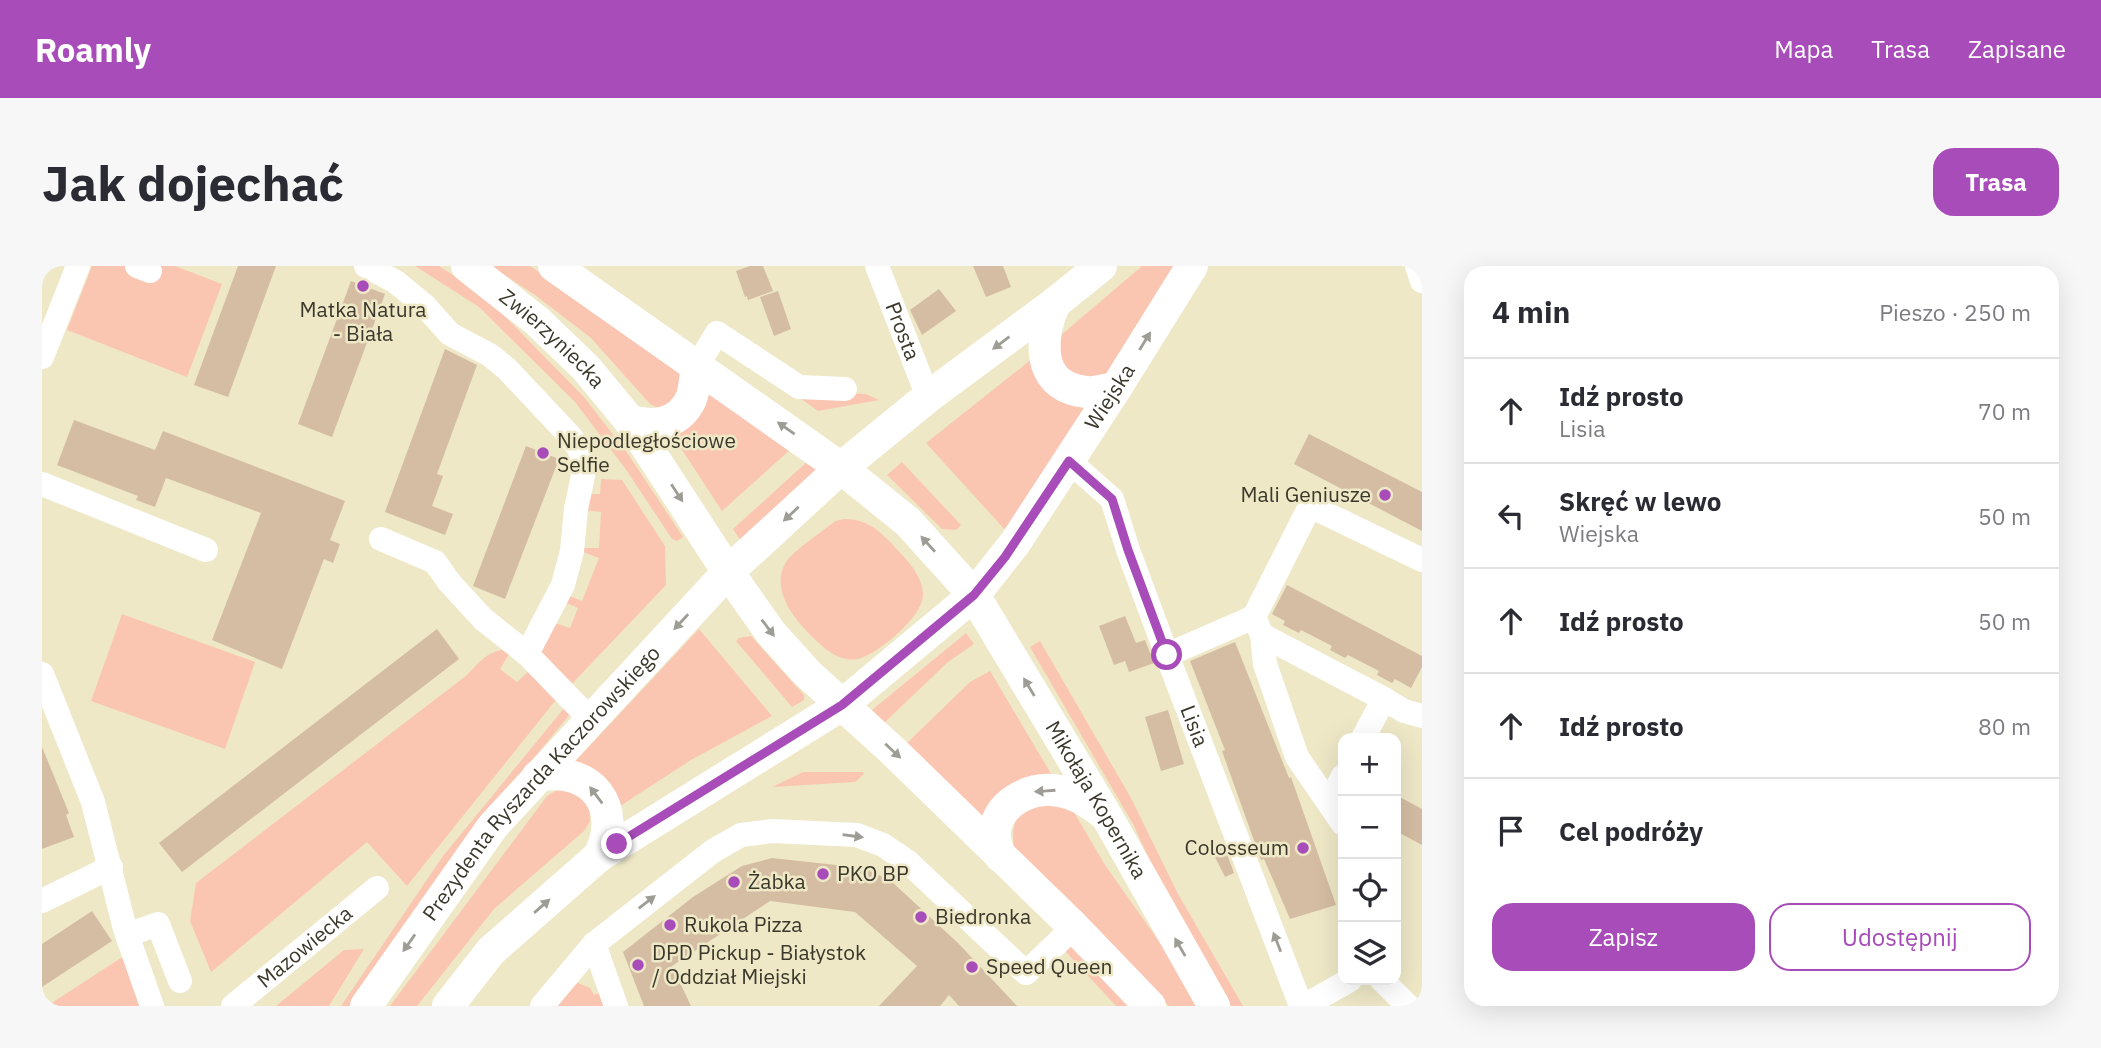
<!DOCTYPE html>
<html lang="pl">
<head>
<meta charset="utf-8">
<style>
  :root { --surface:#fff; --page:#f7f7f7; --text:#2b2b33; --muted:#7c7c81; --line:#e1e1e2; --accent:#a74cb8 }
  body { margin:0; font-family:"IBM Plex Sans",sans-serif; background:var(--page); color:var(--text) }
  .controls { position:absolute; right:21px; bottom:21px; display:grid; overflow:hidden; border-radius:14px; box-shadow:0 7px 28px #0002 }
  .controls button { width:63px; height:63px; display:grid; place-items:center; padding:0; border:0; border-bottom:2px solid var(--line); background:var(--surface); color:var(--text); font:35px sans-serif }
  .stop { position:absolute; width:21px; height:21px; margin:-16px; border:5px solid #a74cb8; border-radius:50%; background:#fff }
  .stop.end { background:#a74cb8; border-color:#fff; box-shadow:0 2px 7px #0008 }
  .list { margin:0; padding:0; list-style:none }
  h2 { display:flex; justify-content:space-between; align-items:center; height:91px; margin:0; padding:0 28px; font-size:30px }
  h2 small { font-size:23px; font-weight:400; color:var(--muted) }
  .list li { display:grid; grid-template-columns:46px 1fr auto; gap:21px; align-items:center; box-sizing:border-box; height:105px; padding:0 28px; border-top:2px solid var(--line) }
  .list b { display:block; font-size:26px; white-space:nowrap }
  .list p { margin:0; font-size:23px; white-space:nowrap; color:var(--muted) }
  .list em { font-size:23px; font-style:normal; color:var(--muted) }
  .actions { display:flex; gap:14px; padding:21px 28px }
  .actions a { flex:1; padding:16px 0; border:2px solid var(--accent); border-radius:21px; text-align:center; font-size:24px; color:var(--accent) }
  .actions .main { background:var(--accent); color:#fff }
  .icon { flex:none; width:38px; height:38px; fill:none; stroke:currentColor; stroke-width:2; stroke-linecap:round; stroke-linejoin:round }
  .map { position:relative; flex:none; width:1380px; height:740px; overflow:hidden; border-radius:21px }
  header { display:flex; align-items:center; gap:42px; box-sizing:border-box; height:98px; padding:0 35px; background:var(--accent); color:#fff }
  header strong { font-size:33px }
  nav { display:flex; gap:38px; margin-inline-start:auto; font-size:24px }
  .intro { display:flex; align-items:center; justify-content:space-between; box-sizing:border-box; height:168px; padding:0 42px }
  h1 { margin:0; font-size:49px }
  .button { padding:18px 32px; border-radius:21px; background:var(--accent); color:#fff; font-size:24px; font-weight:700 }
  main { display:flex; gap:42px; padding:0 42px }
  aside { flex:1; background:var(--surface); border-radius:21px; box-shadow:0 7px 28px #0002 }
  .map>svg:first-child { display:block }
</style>
</head>
<body>
<header>
<strong>Roamly</strong>
<nav><a>Mapa</a><a>Trasa</a><a>Zapisane</a></nav>
</header>
<div class="intro"><h1>Jak dojechać</h1><a class="button">Trasa</a></div>
<main>
<div class="map">
<svg width="1380" height="740" viewBox="0 0 1380 740">
  <rect width="100%" height="100%" fill="#eee8c7"/>
  <path fill="#fbc6b1" d="M50,0H133L180,18L145,111L25,64Z
    M373,0H397L443,30L542,131L586,188L641,271L635,275L630,273L585,205L533,136L437,41Z
    M449,0H488L491,2L645,110L644,130L619,143L608,138L549,72L493,29Z
    M1100,0H1135L1064,113L1035,114L1018,96V70Z
    M995,89L1050,137L965,266L884,177Z
    M666,125L749,183L680,245L627,164Z
    M802,127L824,128L837,134L776,145L758,132Z
    M766,195L779,204L699,275L691,263Z
    M860,196L919,259L914,264L900,263L845,209Z
    M559,213L580,214L623,280L624,319L526,422L499,385L513,357L528,362L536,342L522,336L525,329L540,335L557,292L541,286L542,282H557L559,246L541,244L547,228H558Z
    M802,253C824,253 836,263 851,279C864,293 880,308 881,328C882,350 836,388 816,393C802,396 787,387 778,378C757,359 726,326 744,296C751,285 781,265 793,255Z
    M80,348L213,396L183,483L49,435Z
    M657,363L730,450L649,494L569,546L527,502Z
    M924,367L932,378L906,396L842,457L830,444Z
    M709,370L762,429V434L750,441L694,375L697,372Z
    M998,375L1089,532L1136,628L1201,740H1189L1154,684L1125,632L1091,558L988,381Z
    M462,384L468,387L458,403L475,416L487,405L517,430L365,620L325,576L169,706L148,655L154,617L425,409C437,397 445,385 462,384Z
    M948,405L1011,511L949,561L864,478L928,416Z
    M523,441L529,447L406,596L308,740H299L401,590Z
    M761,506H821L822,508L813,516L730,521Z
    M515,524H531L547,541L548,555L542,565L452,643L375,740H348L505,530Z
    M1026,536L1063,599L1138,705L1159,740H1127L972,582C966,538 992,539 1026,536Z
    M1032,680L1086,740H1074L1022,684L1025,681Z
    M322,683L287,740H234L302,684Z
    M85,688L105,740H5Z
    M536,717L548,722L552,729L558,727L563,740H510L531,719Z"/>
  <path fill="#d4bda3" d="M196,0H234L186,131L152,119Z
    M708,0H721L731,25L706,34L705,30L703,31L694,5Z
    M931,0H961L969,21L944,31Z
    M309,15L343,28L290,171L256,158Z
    M897,23L914,45L880,69L868,44Z
    M736,25L749,63L732,70L718,31Z
    M403,83L435,99L395,208L401,210L390,240L411,248L403,269L343,246Z
    M32,154L113,184L121,165L303,235L288,274L298,278L291,297L282,293L240,403L170,374L219,247L124,212L113,241L94,234L96,230L15,199Z
    M1267,168L1380,226V265L1252,198Z
    M484,180L517,193L463,333L431,320Z
    M1245,319L1380,390V401L1369,422L1353,413L1350,417L1335,409L1337,405L1306,389L1303,392L1288,384L1290,380L1259,364L1257,367L1241,359L1243,355L1230,348Z
    M1083,350L1094,377L1103,374L1112,397L1087,406L1083,395L1072,399L1057,360Z
    M395,363L417,393L140,606L117,577Z
    M1193,376L1247,512L1249,511L1294,639L1248,653L1222,593L1219,594L1180,485L1183,484L1148,395Z
    M1126,444L1142,498L1119,505L1103,451Z
    M0,481L27,547L24,549L32,571L0,583Z
    M1354,529L1380,543V579L1354,565Z
    M1182,580L1192,607L1183,611L1170,585Z
    M730,592L821,602L848,614L917,678L975,740H917L907,729L898,740H837L875,700L813,646L728,635L630,700L649,740H602L581,686L651,631L700,600Z
    M50,645L70,675L0,721V678Z"/>
  <g fill="none" stroke-linecap="round" stroke-linejoin="round">
    <g stroke="#fff" stroke-width="24">
      <path d="M95,0L108,5"/>
      <path d="M324,0L354,16L382,39L408,68L448,89L465,103L528,170L538,184L541,210L534,243L530,285L521,319L485,388"/>
      <path id="s1" d="M835,0L886,131"/>
      <path d="M1375,0L1380,15"/>
      <path d="M0,91L36,0"/>
      <path d="M655,100L675,67L757,121L803,123"/>
      <path id="s2" d="M1027,195L1070,233L1086,284L1125,389L1259,740"/>
      <path d="M0,218L164,284"/>
      <path d="M339,273L393,296L407,316L441,353L485,388L548,453"/>
      <path d="M1220,369L1342,433L1321,472"/>
      <path d="M1125,389L1212,351"/>
      <path d="M0,408L51,536L83,663L110,740"/>
      <path d="M1342,433L1362,445L1380,450"/>
      <path d="M1287,537L1301,510"/>
      <path d="M1301,558L1255,491L1223,398L1220,369L1212,351L1268,240L1380,294"/>
      <path d="M0,635L69,601"/>
      <path d="M85,669L116,658L138,715"/>
      <path d="M552,678L574,740"/>
      <path d="M1340,714L1366,740"/>
      <path id="s3" d="M191,740L335,622"/>
      <path d="M500,740L552,678L671,585L699,569L730,565L815,569L841,579L866,596L984,707L1032,661"/>
      <path d="M1262,740L1308,714"/>
    </g>
    <g stroke="#fff" stroke-width="32">
      <path id="s4" d="M425,0L495,55L544,102L587,154L686,306L729,367L765,407L851,485L1032,661L1108,740"/>
      <path id="s5" d="M512,0L799,202L866,256L932,329L1064,549L1172,740"/>
      <path d="M1013,37C1000,65 993,111 1030,123C1037,125 1045,127 1052,126C1060,125 1067,123 1074,122"/>
      <path d="M587,154C610,162 637,159 649,133C653,123 653,111 655,100"/>
      <path d="M496,510C549,499 582,541 557,590"/>
      <path d="M958,590C955,582 952,572 953,563C959,534 991,520 1017,525C1034,527 1047,537 1061,547"/>
      <path id="s6" d="M324,740L451,560L686,306L799,202L886,131L1013,37L1059,0"/>
      <path id="s7" d="M406,740L449,685L557,590L800,439L932,329L973,277L1074,122L1150,0"/>
    </g>
  </g>
  <defs><path id="oneway-solid" d="M-6-.8H1V-3.2L6.5 0L1 3.2V.8H-6Z" transform="scale(1.75)"/></defs>
  <g fill="#9d9c95">
    <use href="#oneway-solid" transform="translate(1103 75) rotate(-58)"/>
    <use href="#oneway-solid" transform="translate(959 77) rotate(143)"/>
    <use href="#oneway-solid" transform="translate(744 162) rotate(-145)"/>
    <use href="#oneway-solid" transform="translate(635 227) rotate(57)"/>
    <use href="#oneway-solid" transform="translate(749 248) rotate(137)"/>
    <use href="#oneway-solid" transform="translate(886 278) rotate(-132)"/>
    <use href="#oneway-solid" transform="translate(639 356) rotate(133)"/>
    <use href="#oneway-solid" transform="translate(726 362) rotate(53)"/>
    <use href="#oneway-solid" transform="translate(987 421) rotate(-121)"/>
    <use href="#oneway-solid" transform="translate(851 485) rotate(43)"/>
    <use href="#oneway-solid" transform="translate(1003 525) rotate(176)"/>
    <use href="#oneway-solid" transform="translate(554 529) rotate(-127)"/>
    <use href="#oneway-solid" transform="translate(811 570) rotate(8)"/>
    <use href="#oneway-solid" transform="translate(605 636) rotate(-38)"/>
    <use href="#oneway-solid" transform="translate(500 640) rotate(-41)"/>
    <use href="#oneway-solid" transform="translate(1235 676) rotate(-111)"/>
    <use href="#oneway-solid" transform="translate(367 677) rotate(125)"/>
    <use href="#oneway-solid" transform="translate(1138 681) rotate(-120)"/>
  </g>
  <g fill="none" stroke-linecap="round" stroke-linejoin="round">
    <path stroke="#a74cb8" stroke-width="9" d="M575,578L800,439L932,329L963,291L1027,195L1070,233L1086,284L1125,389"/>
  </g>
  <g fill="#a74cb8" stroke="#eee8c7" stroke-width="2.5">
    <circle cx="321" cy="20" r="7"/>
    <circle cx="501" cy="187" r="7"/>
    <circle cx="1343" cy="229" r="7"/>
    <circle cx="1261" cy="582" r="7"/>
    <circle cx="781" cy="608" r="7"/>
    <circle cx="692" cy="616" r="7"/>
    <circle cx="879" cy="651" r="7"/>
    <circle cx="628" cy="659" r="7"/>
    <circle cx="596" cy="699" r="7"/>
    <circle cx="930" cy="701" r="7"/>
  </g>
  <g text-anchor="middle" stroke-width="5" stroke-linejoin="round" paint-order="stroke">
    <g font-size="21" fill="#3b382b" stroke="#eee8c7" text-anchor="start">
      <text x="321" y="51" text-anchor="middle">Matka Natura<tspan x="321" dy="24">- Biała</tspan></text>
      <text x="515" y="182">Niepodległościowe<tspan x="515" dy="24">Selfie</tspan></text>
      <text x="1329" y="236" text-anchor="end">Mali Geniusze</text>
      <text x="1247" y="589" text-anchor="end">Colosseum</text>
      <text x="795" y="615">PKO BP</text>
      <text x="706" y="623">Żabka</text>
      <text x="893" y="658">Biedronka</text>
      <text x="642" y="666">Rukola Pizza</text>
      <text x="610" y="694">DPD Pickup - Białystok<tspan x="610" dy="24">/ Oddział Miejski</tspan></text>
      <text x="944" y="708">Speed Queen</text>
    </g>
    <g font-size="21" fill="#3b382b" stroke="#eee8c7">
      <text dy="7" stroke="none"><textPath href="#s1" startOffset="70">Prosta</textPath></text>
      <text dy="7" stroke="none"><textPath href="#s4" startOffset="112">Zwierzyniecka</textPath></text>
      <text dy="7" stroke="none"><textPath href="#s7" startOffset="912">Wiejska</textPath></text>
      <text dy="7" stroke="none"><textPath href="#s2" startOffset="299">Lisia</textPath></text>
      <text dy="7" stroke="none"><textPath href="#s6" startOffset="284">Prezydenta Ryszarda Kaczorowskiego</textPath></text>
      <text dy="7" stroke="none"><textPath href="#s5" startOffset="774">Mikołaja Kopernika</textPath></text>
      <text dy="7" stroke="none"><textPath href="#s3" startOffset="93">Mazowiecka</textPath></text>
    </g>
  </g>
</svg>
<div class="controls">
<button>+</button>
<button>−</button>
<button><svg class="icon" aria-label="locate" viewBox="0 0 24 24"><circle cx="12" cy="12" r="6"/><path d="M12 2v4M12 18v4M2 12h4M18 12h4"/></svg></button>
<button><svg class="icon" aria-label="layers" viewBox="0 0 24 24"><path d="M12 4l9 5-9 5-9-5zM3 14l9 5 9-5"/></svg></button>
</div>
<div class="stop" style="left:1125px;top:389px"></div>
<div class="stop end" style="left:575px;top:578px"></div>
</div>
<aside>
<h2>4 min<small>Pieszo · 250 m</small></h2>
<ul class="list">
<li><svg class="icon" aria-label="ahead" viewBox="0 0 24 24"><path d="M12 20V5M6 11l6-6 6 6"/></svg><div><b>Idź prosto</b><p>Lisia</p></div><em>70 m</em></li>
<li><svg class="icon" aria-label="left" viewBox="0 0 24 24"><path d="M17 20v-9H6M10 6l-5 5 5 5"/></svg><div><b>Skręć w lewo</b><p>Wiejska</p></div><em>50 m</em></li>
<li><svg class="icon" aria-label="ahead" viewBox="0 0 24 24"><path d="M12 20V5M6 11l6-6 6 6"/></svg><div><b>Idź prosto</b></div><em>50 m</em></li>
<li><svg class="icon" aria-label="ahead" viewBox="0 0 24 24"><path d="M12 20V5M6 11l6-6 6 6"/></svg><div><b>Idź prosto</b></div><em>80 m</em></li>
<li><svg class="icon" aria-label="arrive" viewBox="0 0 24 24"><path d="M6 21V4h12l-3 4 3 4H6"/></svg><div><b>Cel podróży</b></div></li>
</ul>
<div class="actions"><a class="main">Zapisz</a><a>Udostępnij</a></div>
</aside>
</main>
</body>
</html>
